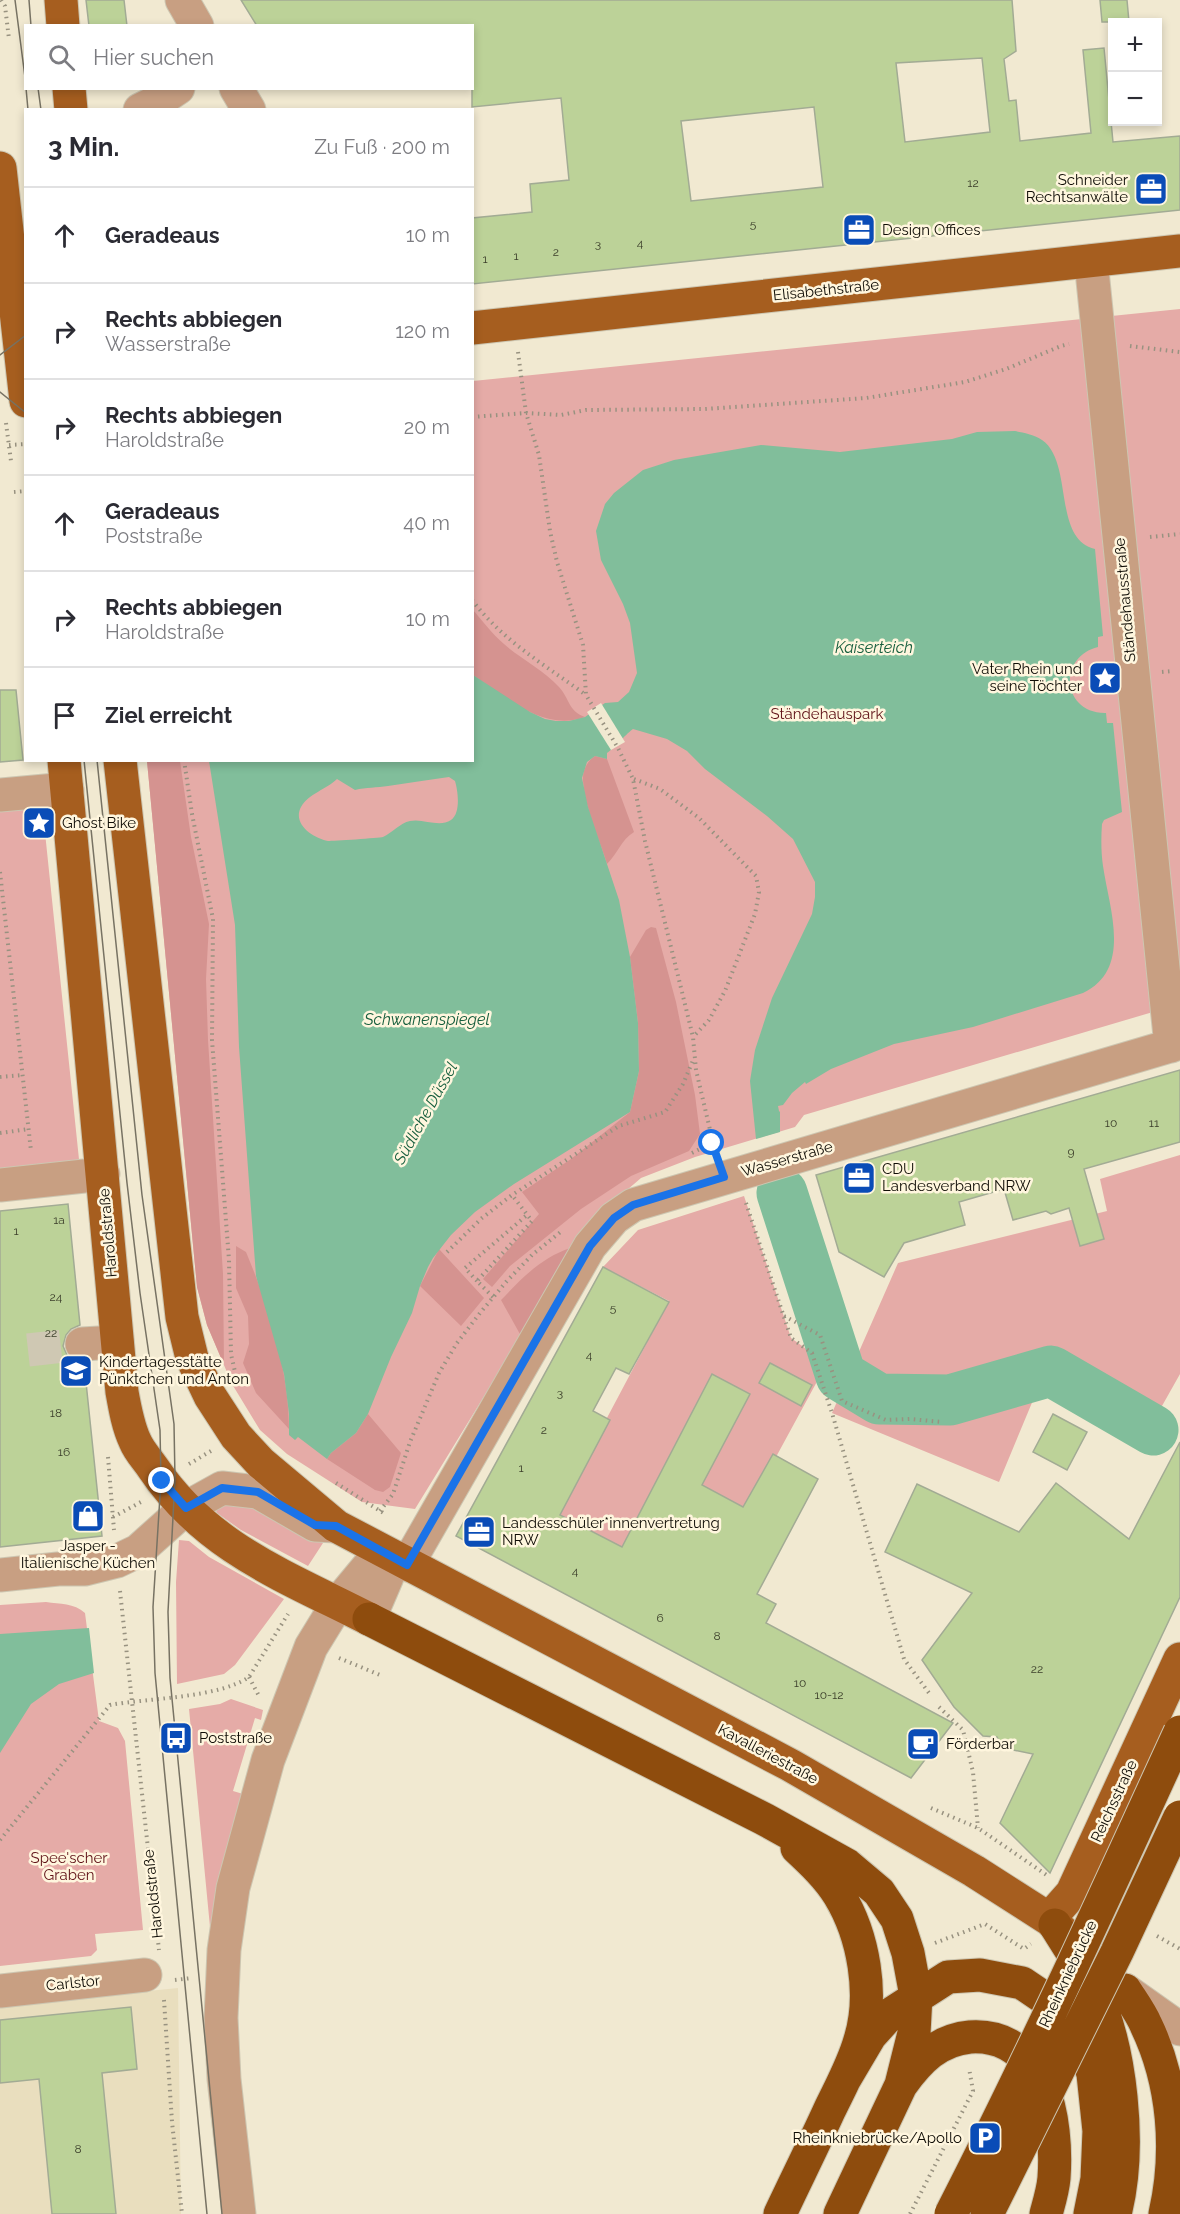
<!DOCTYPE html>
<html lang="de">
<head>
<meta charset="utf-8">
<style>
  :root { --surface:#fff; --page:#f7f7f7; --text:#2b2b33; --muted:#7c7c81; --line:#e1e1e2 }
  body { margin:0; font-family:Raleway,sans-serif; background:var(--page); color:var(--text) }
  .controls { position:absolute; right:18px; top:18px; display:grid; overflow:hidden; border-radius:0px; box-shadow:0 3px 9px #0003 }
  .controls button { width:54px; height:54px; display:grid; place-items:center; padding:0; border:0; border-bottom:2px solid var(--line); background:var(--surface); color:var(--text); font:30px sans-serif }
  .stop { position:absolute; width:18px; height:18px; margin:-14px; border:4px solid #1a73e8; border-radius:50%; background:#fff }
  .stop.end { background:#1a73e8; border-color:#fff; box-shadow:0 2px 6px #0008 }
  .list { margin:0; padding:0; list-style:none }
  h2 { display:flex; justify-content:space-between; align-items:center; height:78px; margin:0; padding:0 24px; font-size:26px }
  h2 small { font-size:20px; font-weight:400; color:var(--muted) }
  .list li { display:grid; grid-template-columns:39px 1fr auto; gap:18px; align-items:center; box-sizing:border-box; height:96px; padding:0 24px; border-top:2px solid var(--line) }
  .list b { display:block; font-size:22px; white-space:nowrap }
  .list p { margin:0; font-size:20px; white-space:nowrap; color:var(--muted) }
  .list em { font-size:20px; font-style:normal; color:var(--muted) }
  .icon { flex:none; width:33px; height:33px; fill:none; stroke:currentColor; stroke-width:2; stroke-linecap:round; stroke-linejoin:round }
  .map { position:relative; flex:none; width:1180px; height:2214px; overflow:hidden }
  .search { position:absolute; background:var(--surface); box-shadow:0 3px 9px #0003; left:24px; top:24px; width:450px; height:66px; display:flex; align-items:center; gap:15px; box-sizing:border-box; padding:0 21px; border-radius:0px; color:var(--muted); font-size:22px }
  .panel { position:absolute; background:var(--surface); box-shadow:0 3px 9px #0003; left:24px; top:108px; width:450px; height:654px; border-radius:0px }
  .map>svg:first-child { display:block }
</style>
</head>
<body>
<div class="map">
<svg width="1180" height="2214" viewBox="0 0 1180 2214">
  <rect width="100%" height="100%" fill="#f1e9d1"/>
  <path fill="#e9debe" d="M178,1988L181,2214H0V2006Z"/>
  <path fill="#e5aba7" d="M1180,309V1004L804,1115L795,1127L695,1157L641,1178L599,1214L521,1336L415,1509L362,1502L287,1454L260,1430L232,1384L207,1325L197,1287L147,761L472,760L473,381Z
    M41,794L80,1169L0,1179V798Z
    M1180,1155V1374L1149,1429L1041,1381L999,1482L832,1413L898,1263L1107,1211L1100,1179Z
    M744,1196L791,1338L812,1353L820,1376L702,1593L556,1514L669,1301L603,1267L638,1230Z
    M219,1504L272,1508L323,1543L308,1566L241,1530L217,1513L216,1511Z
    M179,1540L189,1541L209,1557L284,1599L235,1665L224,1674L177,1684L176,1582Z
    M46,1602C60,1604 74,1603 85,1613L99,1721L118,1728L125,1741L143,1930L95,1934L97,1950L91,1956L0,1966V1605Z
    M231,1699L263,1710L261,1720L255,1718L233,1791L243,1794L213,1958L189,1709L220,1704Z"/>
  <path fill="#d59390" d="M472,609C483,621 492,634 504,644C521,659 544,670 559,687C570,699 568,711 585,717C543,732 506,697 473,675Z
    M595,756L607,759L634,832C621,840 618,853 607,864C599,838 585,809 583,781C582,771 587,761 595,756Z
    M147,761H180L191,837L209,924L206,979L208,1040L223,1274L224,1365L207,1325L197,1287Z
    M651,927L656,928L676,1002L695,1095L700,1134L689,1151L631,1176L581,1209L510,1266L492,1287L483,1279L539,1214L522,1192L571,1159L630,1112L639,1071L638,1023L630,957L646,930Z
    M236,1246L246,1252C269,1307 289,1370 289,1429L256,1393L243,1363L249,1344L248,1316L236,1288Z
    M570,1248L521,1336L501,1300C522,1278 541,1258 570,1248Z
    M439,1249L484,1298L461,1326L420,1286Z
    M368,1414L401,1453L390,1487L383,1492L375,1490L327,1459L331,1453L356,1433Z"/>
  <path fill="#81be9b" fill-rule="evenodd" d="M1015,431C1024,433 1033,434 1042,440C1074,462 1052,539 1095,549L1103,636L1098,637V647C1057,657 1062,714 1106,713L1107,723H1113L1122,812L1104,820L1102,824C1101,838 1101,852 1103,866C1109,908 1133,969 1083,993L973,1027L894,1044L831,1069L806,1084L805,1082L792,1093L783,1105L778,1106L779,1111L780,1112V1132L756,1139L750,1081L755,1050L772,998L812,914L815,897V882L793,839L767,816L705,769L687,751L667,739L633,729C628,732 614,748 607,753V759L595,756L587,762L582,778L588,807L619,900L630,957L638,1023L639,1071L630,1112L514,1184L475,1212L451,1235L433,1258L428,1267L420,1286L412,1313L391,1357L368,1414L356,1433L331,1453L327,1459L298,1437L295,1440L289,1435V1414L284,1374L256,1276L239,1047L235,925L209,761L472,760L473,675L530,712L545,719L556,721H569L585,717L605,703L618,702L629,692L637,673L630,623L623,604L601,560L596,531L605,504L614,493L643,470L674,460L761,445L840,452L952,439L977,432ZM449,777L455,781C458,791 461,813 451,820C439,828 423,818 410,821C400,823 392,833 383,837C379,838 333,841 328,841C313,838 292,824 301,807C308,794 327,789 337,779L355,790C366,787 377,788 388,786C408,783 428,780 449,777Z
    M89,1628L94,1673L59,1684L31,1704L0,1753V1634Z"/>
  <path fill="#f1e9d1" d="M601,703L625,742L611,750L587,712Z"/>
  <g fill="none" stroke-linecap="round" stroke-linejoin="round">
    <path stroke="#81be9b" stroke-width="51" d="M782,1193L841,1376L879,1399L950,1400L1051,1371L1153,1430"/>
  </g>
  <path fill="#bcd298" stroke="#a2ab94" stroke-width="1.5" fill-rule="evenodd" d="M86,0H124L127,26H89Z
    M241,0H1012L1016,51L1004,59L1009,101L1016,100L1020,141L1091,133L1083,50L1104,48L1113,142L1180,136V210L472,284V218L532,212L530,184L569,180L561,98L472,107V26H257ZM982,58L990,132L905,142L896,63ZM814,107L823,187L691,201L681,121Z
    M1100,0H1127L1129,22H1102Z
    M0,690H16L23,760L0,762Z
    M1180,1070V1142L1084,1169L1104,1239L1080,1246L1069,1208L1051,1214L1046,1211L1013,1220L1004,1189L959,1202L965,1225L904,1243L884,1277L839,1252L816,1175Z
    M68,1204L80,1325L71,1329L66,1335L63,1346L67,1355L73,1360L84,1363L102,1536L0,1547V1211Z
    M603,1267L669,1302L629,1374L616,1368L593,1411L610,1420L560,1515L622,1547L712,1374L750,1394L702,1485L743,1507L773,1454L818,1479L757,1594L776,1604L766,1623L953,1723L911,1778L456,1536Z
    M770,1363L812,1385L801,1406L759,1383Z
    M1053,1414L1087,1432L1067,1470L1033,1452Z
    M1180,1442V1597L1050,1873L1000,1823L1033,1754L1003,1748L997,1737L983,1736L954,1707L922,1660L972,1593L885,1552L917,1484L1019,1532L1056,1483L1129,1539Z
    M131,2007L137,2069L102,2073L116,2214H52L39,2079L0,2083V2020Z"/>
  <g fill="none" stroke-linecap="round" stroke-linejoin="round">
    <path stroke="#cfc8b3" stroke-width="33" stroke-dasharray="33 16" stroke-linecap="butt" d="M28,1350L82,1344"/>
    <defs>
      <path id="minor" d="M182,0L197,26
        M236,88L249,110
        M140,110L160,100L178,88
        M1091,261L1171,1046
        M0,795L67,789
        M0,1185L103,1174
        M82,1344L117,1342
        M407,1565L590,1246L614,1218L633,1205L1180,1043
        M0,1575L58,1569H85L117,1561L138,1551L186,1508L222,1488L258,1492L315,1525L336,1526
        M369,1619L387,1577L388,1555
        M1125,1990L1180,2029
        M0,1991L145,1975
        M239,2214L224,2079L221,2018L224,1950L233,1888L268,1760L311,1647L338,1603L368,1567L388,1555"/>
      <path id="major" d="M61,0L63,26
        M69,88L71,110
        M0,168L26,401
        M472,328L1180,251
        M64,760L122,1392C125,1409 128,1426 135,1441C139,1451 147,1459 153,1468C207,1548 287,1577 369,1619
        M120,760L182,1317L192,1358L210,1396L236,1436L261,1463L336,1526L790,1765L974,1871L1049,1919L1076,1944
        M1049,1919L1072,1893L1180,1659"/>
      <path id="highway" d="M369,1619L764,1819L847,1865L879,1892L897,1919L908,1953L916,1996L914,2033L901,2085
        M1055,1925C1067,1944 1080,1964 1091,1984C1122,2045 1132,2148 1115,2214
        M1125,1990C1132,2001 1141,2013 1146,2025C1174,2083 1179,2152 1165,2214
        M844,2080L870,2036L889,2015L948,1977L980,1975L1022,1983L1059,2008L1082,2040L1093,2074L1099,2131L1097,2179L1090,2214
        M780,2214C796,2180 813,2146 829,2111C840,2088 853,2065 860,2040C874,1995 864,1936 839,1895C828,1877 812,1862 797,1848
        M840,2214L901,2085C919,2060 938,2040 970,2037C1045,2032 1058,2122 1054,2178C1053,2190 1049,2203 1046,2214"/>
    </defs>
    <use href="#minor" stroke="#cdc6b1" stroke-width="35"/>
    <use href="#major" stroke="#cdc6b1" stroke-width="35"/>
    <use href="#highway" stroke="#cdc6b1" stroke-width="35"/>
    <path stroke="#989280" stroke-width="4" stroke-dasharray="1.5 4.5" stroke-linecap="butt" d="M1,0L5,6L9,39
      M1130,346L1180,352
      M518,352L526,413L539,455L550,531L557,562L583,645L586,695L618,748L633,779L645,841L693,1037L696,1070L715,1151
      M472,417L526,413L561,415L586,410L705,409L866,398L965,382L1006,369L1061,346L1069,344
      M6,423L11,461
      M9,445L26,444
      M14,492L26,491
      M1150,537L1180,534
      M472,600C503,641 545,665 586,695
      M1162,672L1173,671
      M184,760L192,814L213,919L212,1040L229,1260L231,1354L235,1372
      M634,779L660,789L699,818L756,876L759,892L755,914L725,991L709,1020L693,1037
      M0,872L31,1151
      M0,1077L23,1075
      M0,1133L29,1129
      M692,1153L712,1143
      M746,1203L791,1338L812,1353L832,1413L904,1659L929,1693
      M447,1252L482,1218L512,1195L619,1126L665,1112L683,1084L694,1058
      M477,1281L465,1268L527,1215
      M493,1297L477,1281L532,1221L512,1195
      M784,1316L820,1335L842,1401L886,1420L910,1419L942,1422
      M108,1457L114,1530
      M189,1464L211,1451
      M336,1483L385,1514
      M380,1511L393,1494L410,1442L439,1373L457,1343L480,1313L506,1282L532,1255L563,1230
      M113,1517L141,1502
      M120,1591L159,1950
      M339,1658L380,1675
      M249,1677L260,1698
      M939,1707L963,1730L973,1772L978,1828
      M931,1808L978,1828L1048,1876
      M0,1840L110,1705C148,1698 219,1698 249,1677L288,1614
      M1157,1936L1180,1949
      M935,1943L985,1924L1024,1949L1031,1944
      M175,1980L192,1978
      M164,2000L172,2122L182,2214
      M910,2214L973,2091L969,2068"/>
    <use href="#minor" stroke="#c89f82" stroke-width="33"/>
    <use href="#major" stroke="#a65e1f" stroke-width="33"/>
    <use href="#highway" stroke="#8e4c0d" stroke-width="33"/>
    <path stroke="#777263" stroke-width="1.5" d="M15,0L26,85
      M29,0L31,26
      M26,88L28,110
      M38,88L41,110
      M0,355L26,335
      M0,392L26,413
      M84,760L127,1183L140,1293L160,1430L161,1480L153,1607L155,1673L207,2214
      M97,760L142,1195L174,1424L175,1479L168,1612L170,1678L222,2214"/>
    <defs>
      <path id="highway-bridge" d="M951,2214C1032,2056 1106,1894 1180,1732
        M987,2214L1117,1952L1180,1817"/>
    </defs>
    <use href="#highway-bridge" stroke="#cdc6b1" stroke-width="35" stroke-linecap="butt"/>
    <use href="#highway-bridge" stroke="#8e4c0d" stroke-width="33"/>
  </g>
  <g fill="none" stroke-linecap="round" stroke-linejoin="round">
    <path stroke="#1a73e8" stroke-width="8" d="M162,1481L186,1508L222,1488L258,1492L315,1525L336,1526L407,1565L590,1246L614,1218L633,1205L724,1177L712,1143"/>
  </g>
  <defs>
    <symbol id="office-square" viewBox="-11 -11 22 22"><rect x="-9" y="-9" width="18" height="18" rx="4" fill="#0a4cb7" stroke="#fff6de"/><path d="M-6-3h4V-5.5h4V-3h4V5H-6ZM-1-4.5V-3h2v-1.5ZM-6 0V1H6V0Z" fill="#fff"/></symbol>
    <symbol id="sight-square" viewBox="-11 -11 22 22"><rect x="-9" y="-9" width="18" height="18" rx="4" fill="#0a4cb7" stroke="#fff6de"/><path d="M0-6L1.8-2.2L6-1.7L2.9 1.2L3.7 5.4L0 3.3L-3.7 5.4L-2.9 1.2L-6-1.7L-1.8-2.2Z" fill="#fff"/></symbol>
    <symbol id="school-square" viewBox="-11 -11 22 22"><rect x="-9" y="-9" width="18" height="18" rx="4" fill="#0a4cb7" stroke="#fff6de"/><path d="M0-5L7-2L0 1L-7-2ZM-4 1L0 2.5L4 1V4Q0 6-4 4Z" fill="#fff"/></symbol>
    <symbol id="shop-square" viewBox="-11 -11 22 22"><rect x="-9" y="-9" width="18" height="18" rx="4" fill="#0a4cb7" stroke="#fff6de"/><path d="M-5-2.5h2.3a2.7 3.5 0 0 1 5.4 0H5L5.5 6h-11ZM-1.5-2.5h3a1.5 2.3 0 0 0-3 0Z" fill="#fff"/></symbol>
    <symbol id="bus-square" viewBox="-11 -11 22 22"><rect x="-9" y="-9" width="18" height="18" rx="4" fill="#0a4cb7" stroke="#fff6de"/><path d="M-5-6H5V4H4V6H2V4H-2V6H-4V4H-5ZM-3.5-4V0h7V-4ZM-3.5 1.2v1.5H-2V1.2ZM2 1.2v1.5H3.5V1.2Z" fill="#fff"/></symbol>
    <symbol id="cafe-square" viewBox="-11 -11 22 22"><rect x="-9" y="-9" width="18" height="18" rx="4" fill="#0a4cb7" stroke="#fff6de"/><path d="M-5.5-4.5H6V0H3Q3 3.5 0 3.5H-2.5Q-5.5 3.5-5.5 0ZM3-3.2v2h1.7v-2ZM-6 4.5H4V6H-6Z" fill="#fff"/></symbol>
    <symbol id="parking-square" viewBox="-11 -11 22 22"><rect x="-9" y="-9" width="18" height="18" rx="4" fill="#0a4cb7" stroke="#fff6de"/><path d="M-3.5-5.5H1a3.5 3.5 0 0 1 0 7H-1V5.5H-3.5ZM-1-3.4V-.6H.8a1.4 1.4 0 0 0 0-2.8Z" fill="#fff"/></symbol>
  </defs>
  <g fill-rule="evenodd">
    <use href="#office-square" x="1132" y="170" width="38" height="38"/>
    <use href="#office-square" x="840" y="211" width="38" height="38"/>
    <use href="#sight-square" x="1086" y="659" width="38" height="38"/>
    <use href="#sight-square" x="20" y="804" width="38" height="38"/>
    <use href="#office-square" x="840" y="1159" width="38" height="38"/>
    <use href="#school-square" x="57" y="1352" width="38" height="38"/>
    <use href="#shop-square" x="69" y="1497" width="38" height="38"/>
    <use href="#office-square" x="460" y="1513" width="38" height="38"/>
    <use href="#bus-square" x="157" y="1719" width="38" height="38"/>
    <use href="#cafe-square" x="904" y="1725" width="38" height="38"/>
    <use href="#parking-square" x="966" y="2119" width="38" height="38"/>
  </g>
  <g text-anchor="middle" stroke-width="5" stroke-linejoin="round" paint-order="stroke">
    <g font-size="12" fill="#3b3e2a">
      <text x="973" y="187">12</text>
      <text x="753" y="228">5</text>
      <text x="640" y="247">4</text>
      <text x="598" y="248">3</text>
      <text x="556" y="256">2</text>
      <text x="516" y="260">1</text>
      <text x="485" y="263">1</text>
      <text x="1111" y="1127">10</text>
      <text x="1154" y="1127">11</text>
      <text x="1071" y="1156">9</text>
      <text x="59" y="1224">1a</text>
      <text x="16" y="1235">1</text>
      <text x="56" y="1301">24</text>
      <text x="613" y="1312">5</text>
      <text x="51" y="1337">22</text>
      <text x="589" y="1359">4</text>
      <text x="560" y="1397">3</text>
      <text x="56" y="1417">18</text>
      <text x="544" y="1434">2</text>
      <text x="64" y="1456">16</text>
      <text x="521" y="1472">1</text>
      <text x="575" y="1575">4</text>
      <text x="660" y="1622">6</text>
      <text x="717" y="1640">8</text>
      <text x="1037" y="1673">22</text>
      <text x="800" y="1687">10</text>
      <text x="829" y="1699">10-12</text>
      <text x="78" y="2153">8</text>
    </g>
    <g font-size="15" fill="#100d06" stroke="#fff6de" text-anchor="start">
      <text x="1128" y="185" text-anchor="end">Schneider<tspan x="1128" dy="17">Rechtsanwälte</tspan></text>
      <text x="882" y="235">Design Offices</text>
      <text x="1082" y="674" text-anchor="end">Vater Rhein und<tspan x="1082" dy="17">seine Töchter</tspan></text>
      <text x="62" y="828">Ghost Bike</text>
      <text x="882" y="1174">CDU<tspan x="882" dy="17">Landesverband NRW</tspan></text>
      <text x="99" y="1367">Kindertagesstätte<tspan x="99" dy="17">Pünktchen und Anton</tspan></text>
      <text x="502" y="1528">Landesschüler*innenvertretung<tspan x="502" dy="17">NRW</tspan></text>
      <text x="88" y="1551" text-anchor="middle">Jasper -<tspan x="88" dy="17">Italienische Küchen</tspan></text>
      <text x="199" y="1743">Poststraße</text>
      <text x="946" y="1749">Förderbar</text>
      <text x="962" y="2143" text-anchor="end">Rheinkniebrücke/Apollo</text>
    </g>
    <g font-size="15" fill="#100d06" stroke="#fff6de">
      <text transform="translate(826 290) rotate(-6)" y="5">Elisabethstraße</text>
      <text transform="translate(1125 600) rotate(-95)" y="5">Ständehausstraße</text>
      <text transform="translate(787 1159) rotate(-16)" y="5">Wasserstraße</text>
      <text transform="translate(108 1233) rotate(-95)" y="5">Haroldstraße</text>
      <text transform="translate(768 1754) rotate(28)" y="5">Kavalleriestraße</text>
      <text transform="translate(1114 1801) rotate(-65)" y="5">Reichsstraße</text>
      <text transform="translate(153 1894) rotate(-96)" y="5">Haroldstraße</text>
      <text transform="translate(1068 1974) rotate(-65)" y="5">Rheinkniebrücke</text>
      <text transform="translate(73 1983) rotate(-6)" y="5">Carlstor</text>
    </g>
    <g font-size="15" fill="#601217" stroke="#fff6de">
      <text x="827" y="719">Ständehauspark</text>
      <text x="69" y="1863">Spee'scher<tspan x="69" dy="17">Graben</tspan></text>
    </g>
    <g font-size="16" font-style="italic" fill="#165e3d" stroke="#fff6de">
      <text x="874" y="653">Kaiserteich</text>
      <text x="427" y="1025">Schwanenspiegel</text>
      <text transform="translate(425 1113) rotate(-61)" y="6">Südliche Düssel</text>
    </g>
  </g>
</svg>
<div class="controls">
<button>+</button>
<button>−</button>
</div>
<div class="stop" style="left:712px;top:1143px"></div>
<div class="stop end" style="left:162px;top:1481px"></div>
<div class="search"><svg class="icon" aria-label="search" viewBox="0 0 24 24"><circle cx="10" cy="10" r="6"/><path d="M15 15l6 6"/></svg>Hier suchen</div>
<section class="panel">
<h2>3 Min.<small>Zu Fuß · 200 m</small></h2>
<ul class="list">
<li><svg class="icon" aria-label="ahead" viewBox="0 0 24 24"><path d="M12 20V5M6 11l6-6 6 6"/></svg><div><b>Geradeaus</b></div><em>10 m</em></li>
<li><svg class="icon" aria-label="right" viewBox="0 0 24 24"><path d="M7 20v-9h11M14 6l5 5-5 5"/></svg><div><b>Rechts abbiegen</b><p>Wasserstraße</p></div><em>120 m</em></li>
<li><svg class="icon" aria-label="right" viewBox="0 0 24 24"><path d="M7 20v-9h11M14 6l5 5-5 5"/></svg><div><b>Rechts abbiegen</b><p>Haroldstraße</p></div><em>20 m</em></li>
<li><svg class="icon" aria-label="ahead" viewBox="0 0 24 24"><path d="M12 20V5M6 11l6-6 6 6"/></svg><div><b>Geradeaus</b><p>Poststraße</p></div><em>40 m</em></li>
<li><svg class="icon" aria-label="right" viewBox="0 0 24 24"><path d="M7 20v-9h11M14 6l5 5-5 5"/></svg><div><b>Rechts abbiegen</b><p>Haroldstraße</p></div><em>10 m</em></li>
<li><svg class="icon" aria-label="arrive" viewBox="0 0 24 24"><path d="M6 21V4h12l-3 4 3 4H6"/></svg><div><b>Ziel erreicht</b></div></li>
</ul>
</section>
</div>
</body>
</html>
